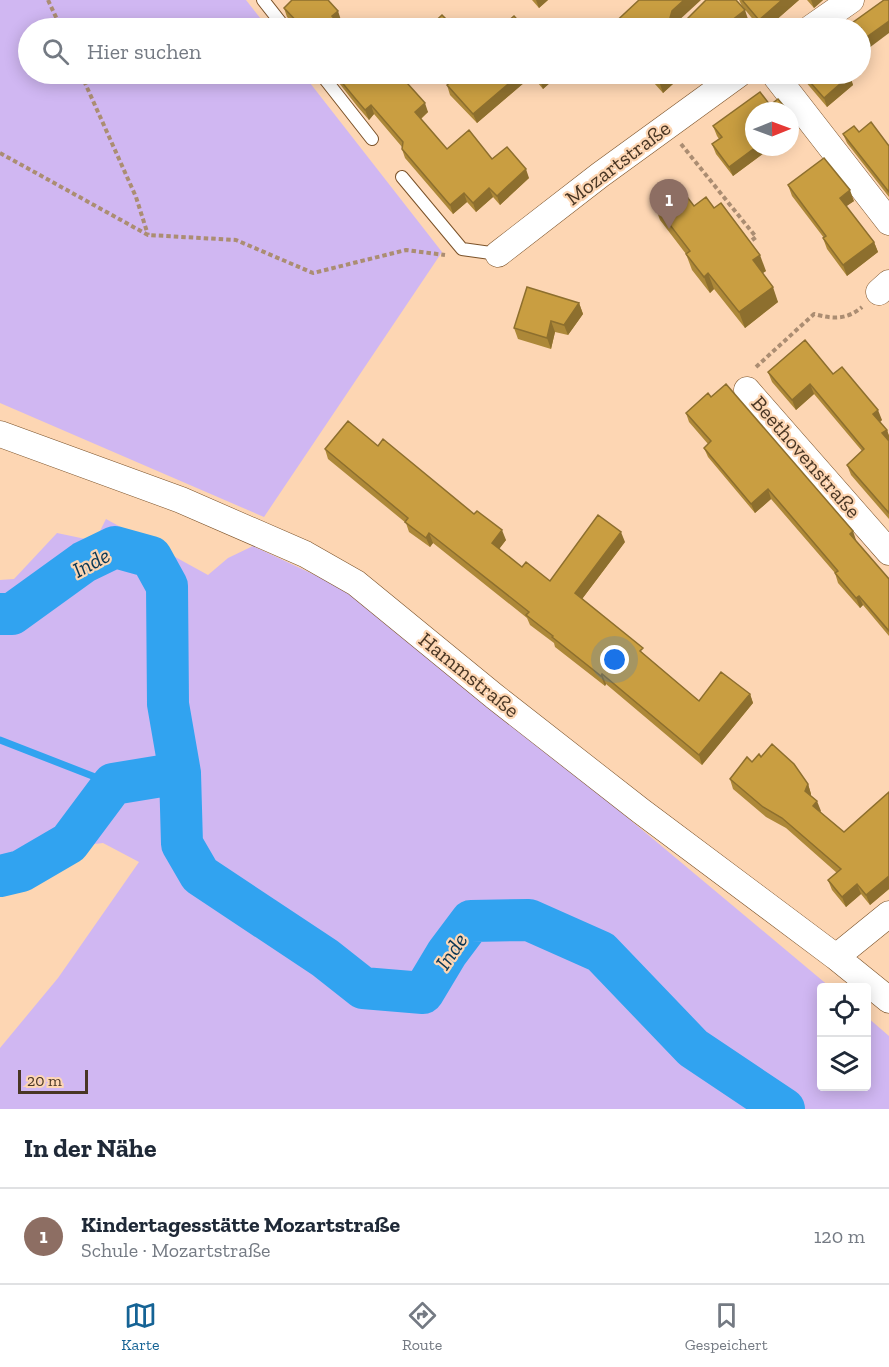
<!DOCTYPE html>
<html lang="de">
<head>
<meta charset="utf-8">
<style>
  :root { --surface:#fff; --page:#f6f6f7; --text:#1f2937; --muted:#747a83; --line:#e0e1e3; --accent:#156395 }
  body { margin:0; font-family:"Zilla Slab",serif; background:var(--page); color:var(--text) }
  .controls { position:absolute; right:18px; bottom:18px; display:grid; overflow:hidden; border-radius:6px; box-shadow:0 3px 15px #0003 }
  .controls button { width:54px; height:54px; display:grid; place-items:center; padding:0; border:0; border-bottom:2px solid var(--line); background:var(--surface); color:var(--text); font:30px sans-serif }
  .compass { position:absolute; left:745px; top:102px; width:54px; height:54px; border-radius:50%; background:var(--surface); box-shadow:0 3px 15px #0003; rotate:89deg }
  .scale { position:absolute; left:18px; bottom:15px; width:70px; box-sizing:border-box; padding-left:6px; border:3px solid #493624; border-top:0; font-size:16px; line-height:21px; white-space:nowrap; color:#493624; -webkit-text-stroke:4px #fdd6b3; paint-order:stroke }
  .you { position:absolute; left:615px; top:660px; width:21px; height:21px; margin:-15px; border:4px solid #fff; border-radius:50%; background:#1a73e8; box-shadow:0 0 0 9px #1a73e833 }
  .badge { display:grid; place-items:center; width:39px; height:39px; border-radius:50%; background:var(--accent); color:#fff; font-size:20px; font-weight:700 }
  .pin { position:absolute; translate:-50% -50px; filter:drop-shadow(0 2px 3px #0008) }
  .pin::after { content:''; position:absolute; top:32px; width:21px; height:18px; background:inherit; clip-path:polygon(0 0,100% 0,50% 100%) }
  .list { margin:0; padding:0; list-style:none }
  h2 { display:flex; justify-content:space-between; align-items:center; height:78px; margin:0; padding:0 24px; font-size:26px }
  h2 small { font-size:20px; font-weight:400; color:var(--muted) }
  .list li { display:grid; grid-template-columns:39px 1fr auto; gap:18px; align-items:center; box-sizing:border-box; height:96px; padding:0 24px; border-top:2px solid var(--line) }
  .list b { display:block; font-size:22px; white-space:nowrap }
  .list p { margin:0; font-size:20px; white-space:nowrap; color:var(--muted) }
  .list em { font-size:20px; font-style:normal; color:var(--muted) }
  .icon { flex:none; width:33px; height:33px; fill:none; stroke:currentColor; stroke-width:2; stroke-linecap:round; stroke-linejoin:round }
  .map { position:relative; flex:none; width:889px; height:1109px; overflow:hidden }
  .search { position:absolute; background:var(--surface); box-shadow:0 3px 15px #0003; left:18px; right:18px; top:18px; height:66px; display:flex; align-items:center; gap:15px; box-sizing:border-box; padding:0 21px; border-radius:33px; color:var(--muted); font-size:22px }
  .sheet { height:174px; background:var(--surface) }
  nav { display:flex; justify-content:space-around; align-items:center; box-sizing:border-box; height:84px; border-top:2px solid var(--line); background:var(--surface); font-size:16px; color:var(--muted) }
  nav a { display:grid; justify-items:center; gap:3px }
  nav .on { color:var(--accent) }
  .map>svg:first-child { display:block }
</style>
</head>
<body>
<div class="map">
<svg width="889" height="1109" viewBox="0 0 889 1109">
  <rect width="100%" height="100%" fill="#fdd6b3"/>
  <path fill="#d0b7f2" d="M0,0H246L268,28H28V74H303L442,252L264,517L0,403Z
    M106,519L208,575L228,558L253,546L347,590L432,654L830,987L822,988V1086H866L867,1017L889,1036V1109H0V1048L58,978L139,862L103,843L78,846L71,834L36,855L0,867V580L14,579L57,533L95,541Z"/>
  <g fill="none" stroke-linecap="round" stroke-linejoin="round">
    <path stroke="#31a3f0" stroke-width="7" d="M0,740L113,784"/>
    <path stroke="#31a3f0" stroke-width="42" d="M0,614H12L84,562L115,547L151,557L167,586L168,704L180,773L182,844L200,875L325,958L363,988L423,993L447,953L471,921L529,920L601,952L693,1048L784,1109
      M0,876L21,871L69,843L113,784L180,773"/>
    <defs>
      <path id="service" d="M263,0L285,28
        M321,74L372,139
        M402,177L462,249L498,254"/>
      <path id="minor" d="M811,28L851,0
        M774,74L889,222
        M498,254L600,175L739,74
        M879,292L889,283
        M747,390L889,552
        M0,434L181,500L305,554L356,583L494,696L641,811L836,957L889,1000
        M836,957L889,914"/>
    </defs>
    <use href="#service" stroke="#7b5229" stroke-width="14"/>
    <use href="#minor" stroke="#7b5229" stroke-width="27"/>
    <path stroke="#ab8d72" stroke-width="4" stroke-dasharray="4.5 3" stroke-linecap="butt" d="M48,0L61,28
      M81,74L136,197L148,235
      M681,144L756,237L747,244
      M0,153L148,235L236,240L313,273L406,250L445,255
      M756,367L814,314C832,319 847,320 862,307"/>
    <use href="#service" stroke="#fff" stroke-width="12"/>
    <use href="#minor" stroke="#fff" stroke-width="26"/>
  </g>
  <path fill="#ad8838" d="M532,0H548L539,8Z
    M739,0H799L767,28H760L742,6Z
    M807,0H823L814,8Z
    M284,8L341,20L338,23L342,28H298L287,17Z
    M332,74H399L428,112L421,119L447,149L492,159L529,178L500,205L493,197L476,212L467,202L453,214L405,158L402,149V147L374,114L369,120L357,106Z
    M460,74H560L543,89L532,76L477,123L450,95L447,85Z
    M646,74H684L663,93Z
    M799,74H848L853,85L827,107Z
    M713,126L754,147H772L733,176L716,154L712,144L719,139L717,136Z
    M859,132L889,146V197L847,143L843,134Z
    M788,185L854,201L846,206L874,242L878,252L847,276L827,249L823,238H824L792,196Z
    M654,204L694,206L766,271L762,273L778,302L745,328L714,289L710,293L692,270L686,254L660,220Z
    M579,303L583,314L568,335L555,332L551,349L518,339L514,328Z
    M768,372L833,374L882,420L880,422L887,430L889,436V519L851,475L847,465L862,451L814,394L796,410L772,382Z
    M686,413L856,540V541L889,579V636L863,605L860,608L838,583L835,573L771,499L755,513L708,457L704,448L708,444L689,422Z
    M378,446L506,540L499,549L522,567L550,581L625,542L582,599L645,655L699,701L750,694L753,703L702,765L606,684L605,686L555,647L554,643L530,625L527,618L433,543L430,547L409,532L406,523L328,459L325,449Z
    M761,757L808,784L811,794V796L820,812L844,832L889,792V889L870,905L861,894L846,907L832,890L828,880L837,873L786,828L766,817L733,789L730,779L752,762Z"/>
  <path fill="#8d6f2e" d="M536,0H548L539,8Z
    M684,0H701L676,23L674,28L670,18L672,11Z
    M782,0H799L767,28H762L759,20Z
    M811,0H823L814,8Z
    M745,10L749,22L741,28H729L727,24Z
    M338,11L341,20L335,26L332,16Z
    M889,21V33L861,54V41Z
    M520,74H531L532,76L477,123L473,114Z
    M547,74H560L543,89L540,80Z
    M667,74H684L663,93L659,81Z
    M850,75L853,85L827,107L824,98Z
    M425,103L428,112L418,121L415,112Z
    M371,105L374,114L369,120L365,110Z
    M794,119L797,128L790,134V122Z
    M756,147H772L733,176L729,167Z
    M526,169L529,178L500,205L497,196Z
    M489,188L493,197L476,212L473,203Z
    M850,190L854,201L844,208L840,198Z
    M464,193L467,202L453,214L450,205Z
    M874,242L878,252L847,276L843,265Z
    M760,255L766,271L759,276L753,260Z
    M708,273L714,289L710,293L704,277Z
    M773,287L778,302L745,328L739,312Z
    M579,303L583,314L568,335L564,325Z
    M551,321L555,332L551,349L547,338Z
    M810,384L814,394L796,410L792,400Z
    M878,410L882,420L877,424L873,414Z
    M887,430L889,436V441L882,433Z
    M768,489L771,499L755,513L751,504Z
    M502,530L506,540L496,553L492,543Z
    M853,531L856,540L853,543L850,534Z
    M621,532L625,542L579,603L575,593Z
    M429,533L433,543L430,547L426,538Z
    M859,596L863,605L860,608L856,598Z
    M602,674L606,684L605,686L601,676Z
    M750,694L753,703L702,765L699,755Z
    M808,784L811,794L809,801L805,791Z
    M817,801L821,811L817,816L813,806Z
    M889,876V889L870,905L866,895Z
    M857,884L861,894L846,907L842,897Z"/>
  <path fill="#c99e41" stroke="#8d6f2e" stroke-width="1.5" d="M292,0H328L338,11L332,16L342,28H303L284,8Z
    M639,0H684L672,11L670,18L672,22L683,23L706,0H736L745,10L727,24L731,28H609Z
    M742,0H782L759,20Z
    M884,0H889V21L861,41V28H845Z
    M442,15L455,28H428Z
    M514,16L525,28H500Z
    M335,74H399L425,103L415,112L447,149L469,130L492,159L507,147L526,169L497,196L489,188L473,203L464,193L450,205L402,149L403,142L371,105L365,110L354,97Z
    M460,74H520L473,114L447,85Z
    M534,74H547L540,80Z
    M652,74H667L659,81Z
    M803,74H848L850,75L824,98Z
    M760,92L770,105L778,99L788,111H754V147H756L729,167L712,144L722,137L713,126Z
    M790,114L794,119L790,122Z
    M871,122L889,146V192L843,134L854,126L859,132Z
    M824,158L850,190L840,198L874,242L843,265L823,238L826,236L788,185Z
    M678,185L694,206L706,197L714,208L721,203L760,255L753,260L773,287L739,312L708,273L704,277L686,254L690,251L654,204Z
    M527,287L579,303L564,325L551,321L547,338L514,328Z
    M805,340L833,374L842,367L878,410L873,414L887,430L882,433L889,441V513L847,465L864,449L810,384L792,400L768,372Z
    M726,384L853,531L850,534L889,579V631L859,596L856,598L835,573L838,571L768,489L751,504L704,448L711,441L686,413L708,393L711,397Z
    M348,421L378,446L383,439L474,514L477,511L502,530L492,543L522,567L526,562L550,581L598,515L621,532L575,593L643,648L640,651L699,701L721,672L750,694L699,755L602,674L601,676L552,637L553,636L526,615L529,612L429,533L426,538L405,522L408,518L325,449Z
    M772,744L794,764L808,784L805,791L817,801L813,806L844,832L889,792V876L866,895L857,884L842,897L828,880L841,869L782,818L763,807L730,779L747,757L752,762L759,754L761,757Z"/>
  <g text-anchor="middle" stroke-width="4.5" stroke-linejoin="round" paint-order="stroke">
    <g font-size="21" fill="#493624" stroke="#fdd6b3">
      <text transform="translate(618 163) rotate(-37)" y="7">Mozartstraße</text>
      <text transform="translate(806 457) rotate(49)" y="7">Beethovenstraße</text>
      <text transform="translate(469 675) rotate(39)" y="7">Hammstraße</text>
    </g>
    <g font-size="22" font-style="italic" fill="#083655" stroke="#fdd6b3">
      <text transform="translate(91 562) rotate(-28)" y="8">Inde</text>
      <text transform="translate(451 951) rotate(-56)" y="8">Inde</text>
    </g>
  </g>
</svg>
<div class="controls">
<button><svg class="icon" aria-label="locate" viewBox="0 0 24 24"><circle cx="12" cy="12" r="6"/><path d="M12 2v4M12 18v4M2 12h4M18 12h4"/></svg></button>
<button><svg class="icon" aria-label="layers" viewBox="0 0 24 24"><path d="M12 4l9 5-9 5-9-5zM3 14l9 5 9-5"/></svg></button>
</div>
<svg class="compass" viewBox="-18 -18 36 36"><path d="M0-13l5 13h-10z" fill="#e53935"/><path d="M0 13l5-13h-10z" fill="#747a83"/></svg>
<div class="scale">20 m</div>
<div class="you"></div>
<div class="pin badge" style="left:669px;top:229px;background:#8d6e63">1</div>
<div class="search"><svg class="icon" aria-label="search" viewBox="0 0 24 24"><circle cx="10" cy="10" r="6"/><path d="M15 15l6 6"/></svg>Hier suchen</div>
</div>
<section class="sheet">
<h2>In der Nähe<small></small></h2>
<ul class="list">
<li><span class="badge" style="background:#8d6e63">1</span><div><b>Kindertagesstätte Mozartstraße</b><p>Schule · Mozartstraße</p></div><em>120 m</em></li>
</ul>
</section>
<nav>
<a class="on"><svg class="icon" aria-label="map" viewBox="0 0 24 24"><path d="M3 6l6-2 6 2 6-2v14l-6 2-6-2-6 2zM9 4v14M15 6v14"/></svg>Karte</a>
<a><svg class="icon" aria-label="directions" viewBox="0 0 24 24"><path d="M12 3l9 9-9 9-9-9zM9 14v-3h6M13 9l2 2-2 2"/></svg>Route</a>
<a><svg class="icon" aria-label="saved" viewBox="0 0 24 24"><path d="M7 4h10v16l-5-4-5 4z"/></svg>Gespeichert</a>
</nav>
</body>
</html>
